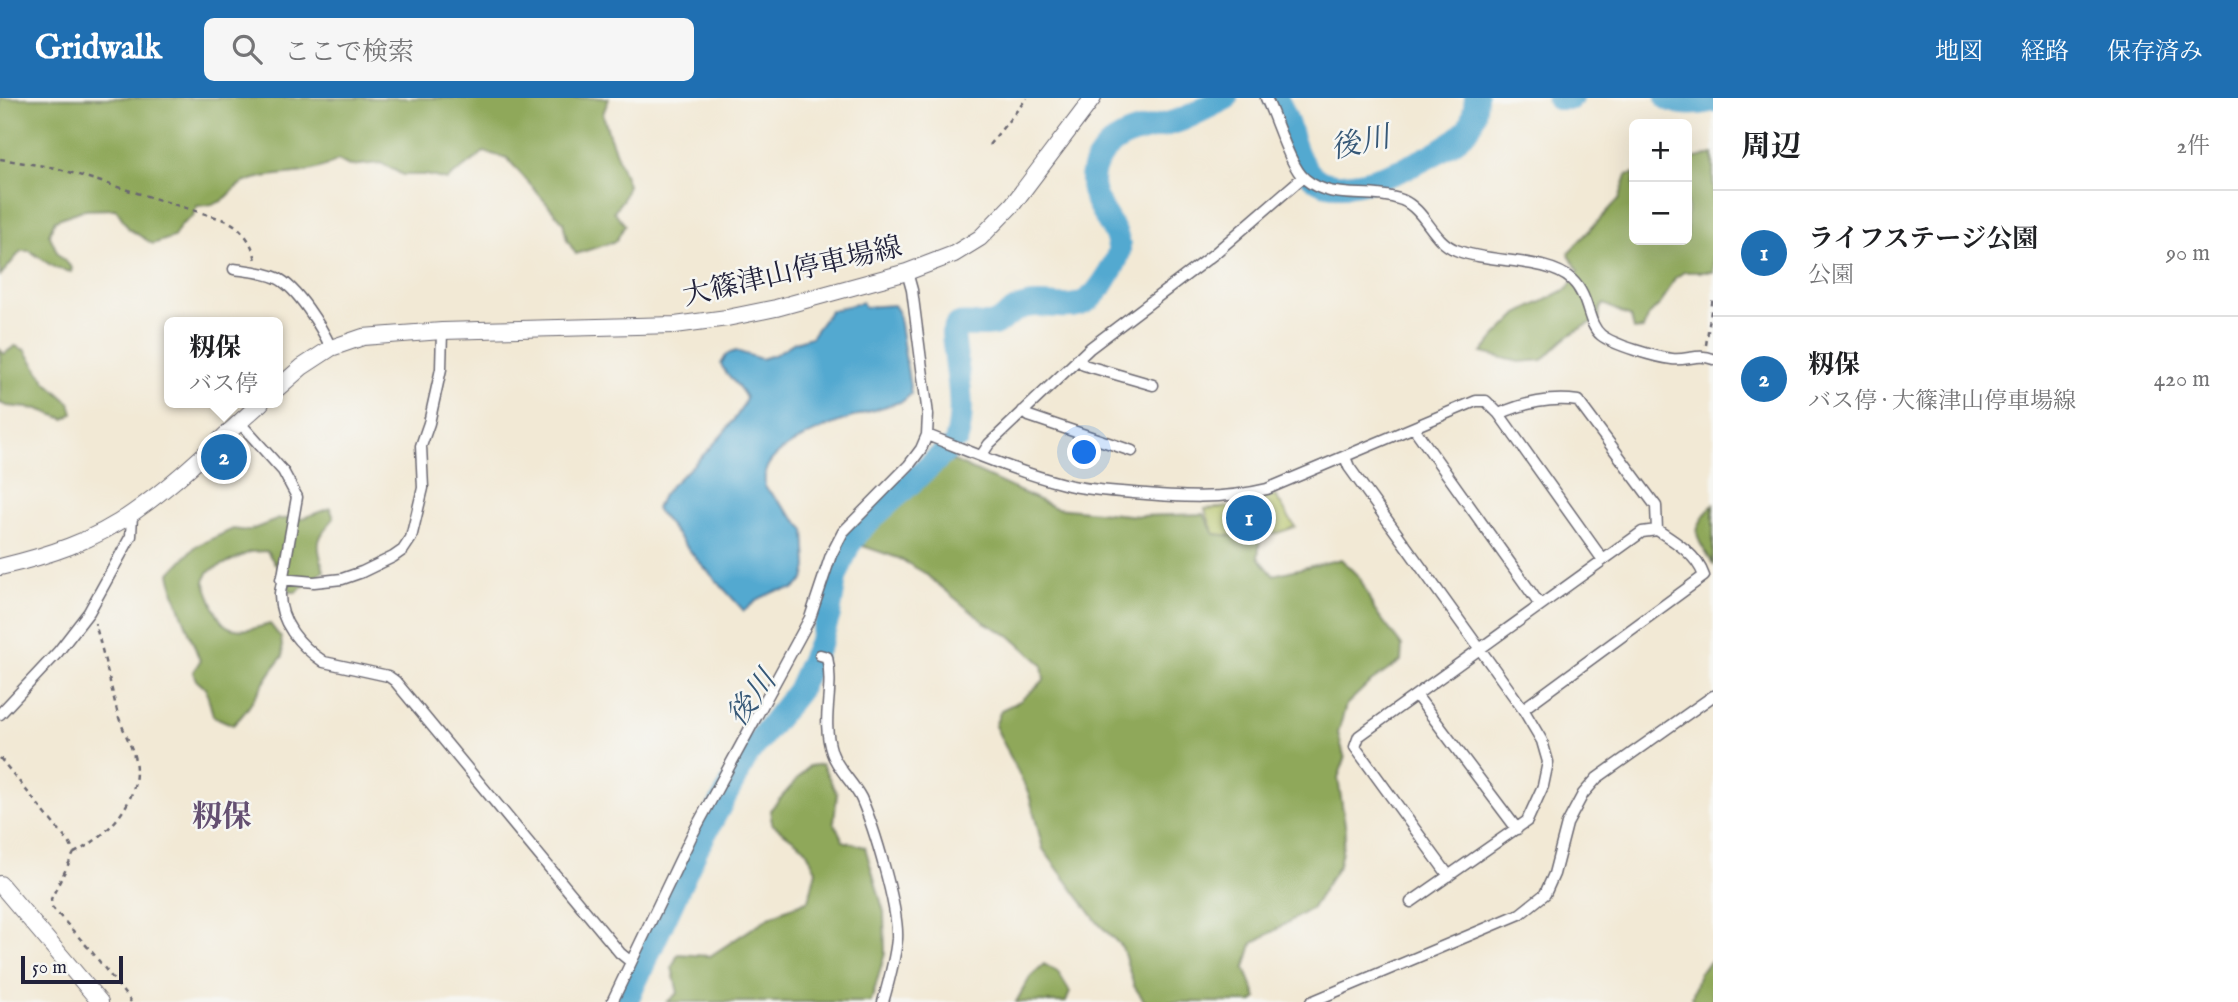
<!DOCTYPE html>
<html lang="ja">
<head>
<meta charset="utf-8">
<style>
  :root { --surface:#fff; --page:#f6f6f6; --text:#202124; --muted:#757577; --line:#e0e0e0; --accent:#1f6fb2 }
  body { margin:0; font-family:"IM FELL English","Noto Serif JP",serif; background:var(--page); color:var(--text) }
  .controls { position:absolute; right:21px; top:21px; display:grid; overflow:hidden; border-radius:10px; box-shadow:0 7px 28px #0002 }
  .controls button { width:63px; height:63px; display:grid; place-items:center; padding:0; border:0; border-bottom:2px solid var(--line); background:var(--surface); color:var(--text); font:35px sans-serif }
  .scale { position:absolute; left:21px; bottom:18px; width:102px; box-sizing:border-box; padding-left:7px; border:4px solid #22223b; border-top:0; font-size:19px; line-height:24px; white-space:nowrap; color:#22223b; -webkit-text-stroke:5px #f6f6f2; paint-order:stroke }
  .you { position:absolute; left:1085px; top:355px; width:24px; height:24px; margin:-18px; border:5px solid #fff; border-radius:50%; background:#1a73e8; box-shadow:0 0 0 10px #1a73e833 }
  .badge { display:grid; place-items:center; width:46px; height:46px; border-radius:50%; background:var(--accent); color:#fff; font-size:23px; font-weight:700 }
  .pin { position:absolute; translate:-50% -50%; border:4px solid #fff; box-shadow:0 2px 7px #0006 }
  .popup { position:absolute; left:164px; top:219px; width:119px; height:91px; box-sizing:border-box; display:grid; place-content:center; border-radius:10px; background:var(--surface); filter:drop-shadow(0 2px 5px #0005); font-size:23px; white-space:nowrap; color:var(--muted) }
  .popup b { font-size:26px; color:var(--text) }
  .popup::after { content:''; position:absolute; left:50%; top:100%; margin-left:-14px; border:14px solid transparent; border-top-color:var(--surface) }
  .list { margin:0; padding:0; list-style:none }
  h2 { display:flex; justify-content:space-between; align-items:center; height:91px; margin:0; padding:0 28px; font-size:30px }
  h2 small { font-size:23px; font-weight:400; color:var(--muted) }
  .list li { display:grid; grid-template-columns:46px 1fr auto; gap:21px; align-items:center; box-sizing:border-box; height:126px; padding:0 28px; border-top:2px solid var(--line) }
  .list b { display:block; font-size:26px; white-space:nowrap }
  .list p { margin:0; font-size:23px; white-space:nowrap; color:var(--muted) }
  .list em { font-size:23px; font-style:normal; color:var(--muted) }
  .icon { flex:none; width:38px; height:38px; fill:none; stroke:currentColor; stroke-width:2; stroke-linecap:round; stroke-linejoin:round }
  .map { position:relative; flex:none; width:1713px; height:904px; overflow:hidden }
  header { display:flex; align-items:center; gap:42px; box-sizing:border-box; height:98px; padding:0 35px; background:var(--accent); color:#fff }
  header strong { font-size:33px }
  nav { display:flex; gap:38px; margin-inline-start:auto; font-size:24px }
  .search { width:490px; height:63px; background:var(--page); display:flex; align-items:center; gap:18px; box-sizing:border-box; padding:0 24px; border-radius:10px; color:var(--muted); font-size:26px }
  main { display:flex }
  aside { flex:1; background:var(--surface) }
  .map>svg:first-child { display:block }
</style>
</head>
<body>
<header>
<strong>Gridwalk</strong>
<div class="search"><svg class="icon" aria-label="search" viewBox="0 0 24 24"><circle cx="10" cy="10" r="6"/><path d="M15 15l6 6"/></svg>ここで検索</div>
<nav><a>地図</a><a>経路</a><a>保存済み</a></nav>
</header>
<main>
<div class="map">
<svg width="1713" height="904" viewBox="0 0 1713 904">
  <rect width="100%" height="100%" fill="#f6f6f2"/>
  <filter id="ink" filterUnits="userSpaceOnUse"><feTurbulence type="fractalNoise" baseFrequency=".0143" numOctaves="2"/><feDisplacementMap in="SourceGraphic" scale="14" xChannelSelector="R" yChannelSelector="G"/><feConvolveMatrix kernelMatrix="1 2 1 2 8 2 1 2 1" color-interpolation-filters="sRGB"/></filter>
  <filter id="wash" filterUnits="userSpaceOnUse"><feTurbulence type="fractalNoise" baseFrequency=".00686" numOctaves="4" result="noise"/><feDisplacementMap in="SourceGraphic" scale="28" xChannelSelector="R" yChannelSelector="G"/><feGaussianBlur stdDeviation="1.57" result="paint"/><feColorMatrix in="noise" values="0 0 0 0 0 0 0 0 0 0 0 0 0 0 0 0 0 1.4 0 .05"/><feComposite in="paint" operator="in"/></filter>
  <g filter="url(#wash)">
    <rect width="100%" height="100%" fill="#f2e9d5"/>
    <path fill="#b4c264" stroke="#6b7250" stroke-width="2" d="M1275,397L1295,429L1260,441L1214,436L1205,411L1231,409Z"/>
    <path fill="#8fa85a" stroke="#58654a" stroke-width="2" d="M0,0H609L603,16L609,37L628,87L623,101L614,113L625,127L616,143L576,156L567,142L563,124L507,60L484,54L447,82L426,77H403L381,65L349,68L338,62C303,82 275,71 243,85C235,88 231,97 223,102C217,107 205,107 197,108L193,118L181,127L174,139L153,146L129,131L116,111L83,112L55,122L49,136L58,156L72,170L71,174L55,170L30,153H21L0,178Z
      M1713,56V174H1684L1675,180L1662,204L1649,217L1643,231L1634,232L1631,219L1604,206L1600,211L1599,223C1574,230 1560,244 1543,262L1519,264L1482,255L1495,239L1518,216L1567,191L1579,174L1568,155L1619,101L1627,77L1634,75V142H1687V62Z
      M15,248L25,252L46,284L70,305L73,315L65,321L38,311L7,308L0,305V251L4,256Z
      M954,363L1056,410L1139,418L1204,416L1214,436L1260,441L1258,459L1273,477L1341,461L1360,480L1374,511L1402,548L1401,563L1368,586L1346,607L1338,635L1345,661L1338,680L1346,733L1339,767L1312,810L1252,846L1245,870L1257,900L1252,904H1145L1134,888L1122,849L1098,825L1043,751L1029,696L995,628L1001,612L1020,603L1044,582L1042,566L1010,538L984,524L923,474L898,460L860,447L864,433L892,407L938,368Z
      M1713,406V466C1694,435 1690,436 1713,406Z
      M330,410L334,420C314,443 317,445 324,473L296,494H290C286,472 277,472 267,453L250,454L209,473L204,483C220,526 221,541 270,526L281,540L283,558C264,579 254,608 233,627L213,618L206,591L196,582L193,574L200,563L174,495L170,475L196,448L233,431L248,433L279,421L303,420Z
      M822,666L837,696L834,724L843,743L865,749L884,814L885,855L871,904H667L678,895L672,869L678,856L710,858L771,818L809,802L816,772L805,750L772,726L770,712L809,668Z
      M1713,861V904H1695L1692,899L1699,875Z
      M1044,866L1058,874L1070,894L1066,904H1016L1030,879Z"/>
    <path fill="#53a9d0" stroke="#3a6686" stroke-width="2" d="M862,204L865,209L894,207L898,213L911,296L903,303C871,313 776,339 766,372C764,377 765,384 765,389L805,432L807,469L804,482L794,491L776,493L760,500L744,513L695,459L656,411C662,393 677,382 691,369C707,354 740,320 746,300C739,285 727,281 721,266L727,256L736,253L761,261L774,257L795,244L811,239L830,213Z"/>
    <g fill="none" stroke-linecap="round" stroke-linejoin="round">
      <path stroke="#53a9d0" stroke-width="24" d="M1275,0C1294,25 1289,61 1316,81C1346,104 1446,57 1468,31C1474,22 1475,10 1476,0
        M1558,0H1571
        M1667,0C1682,8 1697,6 1713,2
        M957,340C966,307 956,270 953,236L957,227C968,225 983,229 994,226C1006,221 1014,210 1027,208C1044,204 1062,212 1080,206C1092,202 1099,191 1106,181C1111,172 1118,162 1119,152C1121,125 1076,100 1098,62C1117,30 1153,33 1183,21C1197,15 1212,7 1226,0
        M626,904L697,750L748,656L798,593L821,542L829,516L835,480L848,448L862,429L946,353"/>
    </g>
  </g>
  <g filter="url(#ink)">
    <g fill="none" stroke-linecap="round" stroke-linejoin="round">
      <defs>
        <path id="street" d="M1266,0C1276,20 1290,69 1305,81C1332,104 1370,90 1402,102C1426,112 1432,143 1456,152C1491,166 1547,159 1572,182C1590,199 1587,226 1601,237C1614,247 1655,259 1672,261C1686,263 1699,255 1713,261
          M234,171C248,173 264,174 277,180C297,189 322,230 331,250
          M1078,260L1084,267L1153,287
          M1023,313L1029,318L1132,353
          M1499,316C1523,305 1552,299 1578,303L1656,408L1657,432
          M239,324L283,373L297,399L280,495C279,524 300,548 324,564L388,578L395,583L620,855L631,864
          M1414,330L1540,507
          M927,337C971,354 1017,374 1064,386C1086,392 1110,393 1133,395C1178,399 1223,402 1267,391L1476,303H1486L1499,316L1603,462
          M981,358L989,346L1090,250L1214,156L1303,79
          M1345,359L1349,369L1523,611L1542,643L1548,664L1543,688L1527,723L1411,804
          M281,481L314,484L342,481L362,474L393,459L403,452L411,440L423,390L421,348L429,325L441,271L442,233
          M820,557L827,559C835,594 820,619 832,655C838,672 853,684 861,700C874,729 899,811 897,841C895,862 889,883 883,904
          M1416,597L1517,731
          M0,616L58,554L89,514L131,438L132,416
          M1449,778L1355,649L1359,638L1642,434L1657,432C1676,444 1697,457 1704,478L1523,611
          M612,904L692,737L810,520L831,457L843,434L909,367L921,351L927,337L928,317L912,192L907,174
          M1311,904L1520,816L1545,796L1554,776L1567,726L1583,696L1597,680L1713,598"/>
        <path id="secondary" d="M278,290L302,269L331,250L363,239L442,233L675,227L727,220L776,210L907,174L954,156L980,140L1013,106L1093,0
          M0,469C47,458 94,443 134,414C180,382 220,341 261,305
          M0,786L100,904"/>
      </defs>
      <use href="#street" stroke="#6b6871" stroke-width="13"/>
      <use href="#secondary" stroke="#6b6871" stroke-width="18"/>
      <path stroke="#6b6871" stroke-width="2.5" stroke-dasharray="5 5" stroke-linecap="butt" d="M989,47L1027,0
        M0,61L56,70L225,122C242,129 252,144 256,162
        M1706,247L1713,199
        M0,660L70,746L74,755L51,801L52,809L92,854L131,904
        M74,755C108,739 145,699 134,658C130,643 121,629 117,613C110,584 103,554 95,525"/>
      <use href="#street" stroke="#fff" stroke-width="10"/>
      <use href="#secondary" stroke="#fff" stroke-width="16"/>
    </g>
  </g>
  <g text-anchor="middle" stroke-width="5" stroke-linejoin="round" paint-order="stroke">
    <g font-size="28" fill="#22223b" stroke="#f6f6f2">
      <text transform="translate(792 172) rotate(-13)" y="10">大篠津山停車場線</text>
    </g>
    <g font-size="30" font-style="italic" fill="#365877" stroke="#f6f6f2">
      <text transform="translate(1360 44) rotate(-12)" y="10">後川</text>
      <text transform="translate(751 600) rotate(-53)" y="10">後川</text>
    </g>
    <g font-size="30" font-weight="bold" fill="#645072" stroke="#f6f6f2">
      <text x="222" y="728">籾保</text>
    </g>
  </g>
</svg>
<div class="controls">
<button>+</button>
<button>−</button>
</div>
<div class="scale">50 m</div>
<div class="you"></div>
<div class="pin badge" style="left:1249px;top:420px">1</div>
<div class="pin badge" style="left:224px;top:359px">2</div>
<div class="popup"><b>籾保</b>バス停</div>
</div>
<aside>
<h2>周辺<small>2件</small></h2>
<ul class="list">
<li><span class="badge">1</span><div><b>ライフステージ公園</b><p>公園</p></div><em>90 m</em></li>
<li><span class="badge">2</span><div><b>籾保</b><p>バス停 · 大篠津山停車場線</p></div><em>420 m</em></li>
</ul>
</aside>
</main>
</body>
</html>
